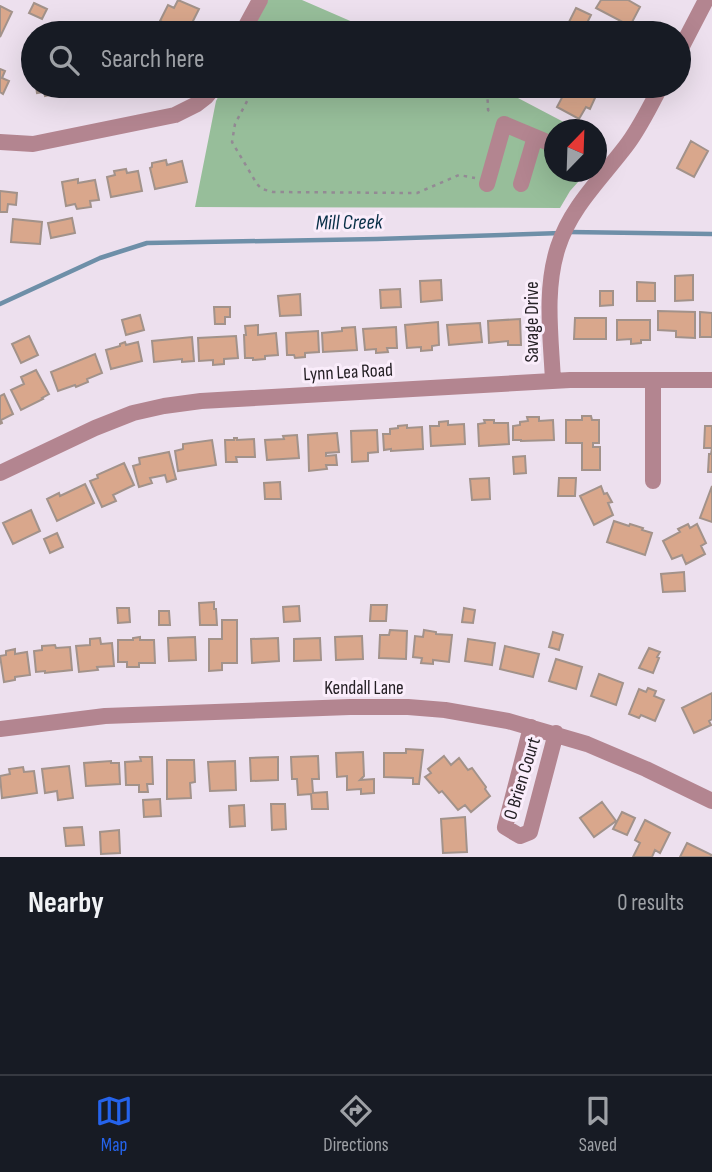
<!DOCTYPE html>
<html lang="en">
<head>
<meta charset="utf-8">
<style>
  :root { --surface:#171b24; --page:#242831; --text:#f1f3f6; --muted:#9ea1a6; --line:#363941; --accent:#2563eb }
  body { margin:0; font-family:"Sofia Sans Condensed",sans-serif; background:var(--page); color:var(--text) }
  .compass { position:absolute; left:544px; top:119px; width:63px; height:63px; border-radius:50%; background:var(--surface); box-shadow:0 7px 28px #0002; rotate:23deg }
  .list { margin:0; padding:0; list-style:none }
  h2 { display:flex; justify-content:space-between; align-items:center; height:91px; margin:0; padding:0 28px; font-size:30px }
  h2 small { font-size:23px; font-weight:400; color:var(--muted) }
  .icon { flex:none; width:38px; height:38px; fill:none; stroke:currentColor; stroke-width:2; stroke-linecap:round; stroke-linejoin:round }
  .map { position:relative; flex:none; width:712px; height:857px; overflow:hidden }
  .search { position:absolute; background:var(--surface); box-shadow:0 7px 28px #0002; left:21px; right:21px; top:21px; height:77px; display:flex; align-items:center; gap:18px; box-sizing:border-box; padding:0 24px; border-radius:38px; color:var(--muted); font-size:26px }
  .sheet { height:217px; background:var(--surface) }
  nav { display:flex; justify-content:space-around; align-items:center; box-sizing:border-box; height:98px; border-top:2px solid var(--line); background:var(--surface); font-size:19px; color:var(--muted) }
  nav a { display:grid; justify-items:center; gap:4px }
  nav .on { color:var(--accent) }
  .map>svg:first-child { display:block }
</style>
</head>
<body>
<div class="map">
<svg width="712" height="857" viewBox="0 0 712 857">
  <rect width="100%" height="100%" fill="#ede0ee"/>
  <path fill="#97be9a" d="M268,0H302L378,33H251Z
    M224,86H495L577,129L554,130V172H587L570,191L560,208L195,207L216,101Z"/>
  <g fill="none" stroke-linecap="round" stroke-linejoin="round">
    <path stroke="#6e8fa8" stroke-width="4.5" d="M569,232L712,234
      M0,304L100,258L147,243L377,239L561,233"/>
  </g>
  <path fill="#d9a78c" stroke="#a2928a" stroke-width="2" d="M178,0L199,9L190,27L193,29L191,33H163L167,24L160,21L168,5L174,8Z
    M601,0H628L640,7L630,26L596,8Z
    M34,3L47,9L42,19L29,13Z
    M0,6L12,12L0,37Z
    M576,8L591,15L582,33L567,26Z
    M0,69L5,71L2,78L9,81L3,94L0,92Z
    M36,86H62L63,89L54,90V94L45,96L44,92L37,93Z
    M568,86H592L588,94L595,98L590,109L586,107L579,119L557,107Z
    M691,141L708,151L694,177L677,168Z
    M166,160L167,165L182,161L187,182L155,189L150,168L152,167V163Z
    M126,169L127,173L138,171L142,191L111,197L107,177L115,175L114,171Z
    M78,179V183L95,180L99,200L90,201L91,207L77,209L75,204L66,206L62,182Z
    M0,191L17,193L16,205L8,204L7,212H0Z
    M72,218L75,233L51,238L48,223Z
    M13,219L42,222L40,244L11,242Z
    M693,275V300L675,301V276Z
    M441,280L442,300L421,302L420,281Z
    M637,282L655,283V301H637Z
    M400,289L401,307L381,308L380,290Z
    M600,291H613V305L600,306Z
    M300,294L301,315L280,316L278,296Z
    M214,307H230V317H225V324H215Z
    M658,311L695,312V338L676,337V331L658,330Z
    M700,312L712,313V337H700Z
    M140,315L144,330L126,335L122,320Z
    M575,318H606V339H574Z
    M520,319L521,345H508V341L489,343L488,321Z
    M617,320H650V340H641V343L631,344V339L617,340Z
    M438,322L439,345L432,346V350L421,351V347L407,348L405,325Z
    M480,323L482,342L449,345L447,325Z
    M258,325V335L276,333L278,355L265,356V359L253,360V358H245L244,335H246L245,326Z
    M355,327L357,350L323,352L322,333L342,331V328Z
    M396,327L397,348H387L388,352L376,353V349L365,350L363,329Z
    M318,331L319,352L305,353V357L295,358L294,355H287L286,333Z
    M29,336L38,355L21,363L12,344Z
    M236,336L238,358L224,359V364L213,365V360L199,361L198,338Z
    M192,337L194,361L182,362V359L154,362L152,341Z
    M125,342L126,345L138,342L142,361L111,369L106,350L120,346V344Z
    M95,354L102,373L87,379L88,382L76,387L75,385L58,391L51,372Z
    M36,370L49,394L42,398L43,399L21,410L11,390L24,384L21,377Z
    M4,394L13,414L1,420L2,423L0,424V396Z
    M582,416H591L592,420H599V443H593V447H600V470H582V443H566V420H582Z
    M527,417H539V421L553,420L554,440L521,441V440H513V426L520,425V422L528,421Z
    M484,420H494V423H508L509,444L479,446L478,424L485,423Z
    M448,421V425L464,424L465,444L431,446L430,426H439V422Z
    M407,425V428L422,427L423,449L391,451V449L384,450L383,434H390V429L398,428V426Z
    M705,426H712V472H708L709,454H711L712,448H704Z
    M377,430L378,452L368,453V461L352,462L351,431Z
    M337,433L339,452L326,453V456L336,455L337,465H326L327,469L309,471L308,435Z
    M297,435L299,458L267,460L265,440L284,439L283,436Z
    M234,438H237V440L254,439L255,457H236L237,462H226L225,440H234Z
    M212,440L216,465L178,471L175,451L183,449V444Z
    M169,452L176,479L167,482L165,475L150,478L152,483L139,487L133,466L140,464L139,458Z
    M525,456L526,473L514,474L513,457Z
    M124,463L134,485L113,495L116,501L102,507L90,481L98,478L97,475Z
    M489,478L490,499L472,500L470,479Z
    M559,478H576L575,496H558Z
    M280,482L281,499H265L264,483Z
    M85,484L94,503L57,521L47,499L59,493L60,496Z
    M601,486L604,494L607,493L612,502L608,503L613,515L594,525L580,496Z
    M712,486V522L700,518Z
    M31,510L40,531L13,544L3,523Z
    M614,521L629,526L630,524L643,528L642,530L652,533L645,555L607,542Z
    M688,524L690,528L697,524L706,543L701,546L705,554L686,564L682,555L672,559L663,541L680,532L678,529Z
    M57,533L63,547L50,553L44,539Z
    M684,572L685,591L663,592L661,574Z
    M214,602V609H216L217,625H200L199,603Z
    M371,605H387L386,621H370Z
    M299,606L300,621L284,622L283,607Z
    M117,608H129L130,622L118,623Z
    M464,608L475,610L473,623L462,622Z
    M159,611H169L170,625H159Z
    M222,620H237V663H222V670L209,671V639H222Z
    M390,630L407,631L406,659L379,658L380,635H389Z
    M424,630L436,632V634L452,635L449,662L433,660V664L421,663L422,658L413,657L415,636L423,637Z
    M553,632L563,635L559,650L549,647Z
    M362,636L363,659L336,660L335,637Z
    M140,637V640H154L155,663H139V667H127V662H118V640H133V638Z
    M195,637L196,660L169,661L168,638Z
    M100,638L101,644L112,643L114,666L97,667L98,670L79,672L76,646L90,645V639Z
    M278,638L279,661L252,663L251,639Z
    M320,638L321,660L294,661V639Z
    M468,639L495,643L492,665L465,661Z
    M55,645L56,648L70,647L72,670L45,673V671L36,672L34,651L42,650V646Z
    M505,646L539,654L533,677L500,669Z
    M649,648L660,652L657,657L659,658L653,673L639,668Z
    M15,649V654L27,652L30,675L15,677V680L4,682L0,656L6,655V651Z
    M556,659L582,667L576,689L549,681Z
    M599,674L623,683L616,705L591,696Z
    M648,688L656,691L654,696L664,700L655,721L641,715L639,718L629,714L639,689L646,692Z
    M712,693V719L709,721L711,725L694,733L682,708Z
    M406,749L423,750L419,784H413V778L384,777V753H406Z
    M363,752L364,776L360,780L374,779V793L361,794V789L347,790V776L337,777L336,753Z
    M318,756L319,779H312L313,793L327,792L328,809H312L311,794L298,795L297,779H292L291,757Z
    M444,756L451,765L459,758L468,770L472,768L486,787L485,789L490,796L471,812L465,805L458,810L442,791L439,793L425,777L431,773L428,769Z
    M140,757H152L153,784H147L148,792H139V785H126L125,762L141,761Z
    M278,757V780L251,781L250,758Z
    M167,760H194L195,782L190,783L191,798L167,799Z
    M111,761V763H119L120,784L86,786L84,763Z
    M235,761L236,790L210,791L208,762Z
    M69,766L73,798L58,800L57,791L45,793L42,769Z
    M23,767L24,772L34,771L37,793L2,798L0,776L10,774L9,769Z
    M160,799L161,816L144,817L143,800Z
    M602,802L616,821L594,837L580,818Z
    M271,804H285L286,829L272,830Z
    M244,805L245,826L230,827L229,806Z
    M622,812L635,818L627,835L613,829Z
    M465,817L467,852L443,853L441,819Z
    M645,820L670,833L660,853L655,850L652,857H633L640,843L635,840Z
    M82,827L84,845L66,846L64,828Z
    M119,830L120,853L101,854L100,832Z
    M687,843L712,855L710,857H680Z"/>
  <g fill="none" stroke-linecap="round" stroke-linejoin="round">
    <path stroke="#938a94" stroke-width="2.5" stroke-dasharray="3.5 5" stroke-linecap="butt" d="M300,33H328
      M255,86L235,124L232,142L257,184L262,189L273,192L417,193L459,175L475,178
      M478,86C488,92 488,100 488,110L493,114"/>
    <path stroke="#b38590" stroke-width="16" d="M242,33L260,0
      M679,52L706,0
      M0,142L33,144L175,115L197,104L206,97L215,86
      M487,184L504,124L554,145
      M521,184L535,137
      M553,381C551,337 544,290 558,247C571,207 601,179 626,146C640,128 650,106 661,86
      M0,473L95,428L133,413L164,406L201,401L570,380H712
      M653,481V380
      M531,727L505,827L520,836L530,832L556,733
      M0,729L105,716L350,707H408L445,710L508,721L587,744L646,769L712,801"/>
  </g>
  <g text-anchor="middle" stroke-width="6" stroke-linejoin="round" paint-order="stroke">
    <g font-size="19" fill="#252025" stroke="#faedfb">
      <text transform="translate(531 322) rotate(-90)" y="7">Savage Drive</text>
      <text transform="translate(348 371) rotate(-3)" y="7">Lynn Lea Road</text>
      <text x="364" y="694">Kendall Lane</text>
      <text transform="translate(521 778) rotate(-73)" y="7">O Brien Court</text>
    </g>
    <g font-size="21" font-style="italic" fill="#082f47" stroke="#faedfb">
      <text transform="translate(349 222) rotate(-1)" y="7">Mill Creek</text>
    </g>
  </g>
</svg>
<svg class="compass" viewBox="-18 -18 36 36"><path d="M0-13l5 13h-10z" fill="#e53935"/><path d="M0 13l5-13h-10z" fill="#9ea1a6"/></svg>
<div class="search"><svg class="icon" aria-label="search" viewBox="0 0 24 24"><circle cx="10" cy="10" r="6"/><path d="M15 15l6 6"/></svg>Search here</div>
</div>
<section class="sheet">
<h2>Nearby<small>0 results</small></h2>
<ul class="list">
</ul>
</section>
<nav>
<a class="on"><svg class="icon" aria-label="map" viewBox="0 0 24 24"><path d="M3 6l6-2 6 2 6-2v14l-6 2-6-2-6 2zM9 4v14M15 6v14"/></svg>Map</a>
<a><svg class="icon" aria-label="directions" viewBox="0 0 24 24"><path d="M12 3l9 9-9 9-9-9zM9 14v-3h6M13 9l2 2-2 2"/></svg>Directions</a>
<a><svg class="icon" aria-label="saved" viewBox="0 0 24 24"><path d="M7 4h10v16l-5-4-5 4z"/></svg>Saved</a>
</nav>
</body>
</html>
